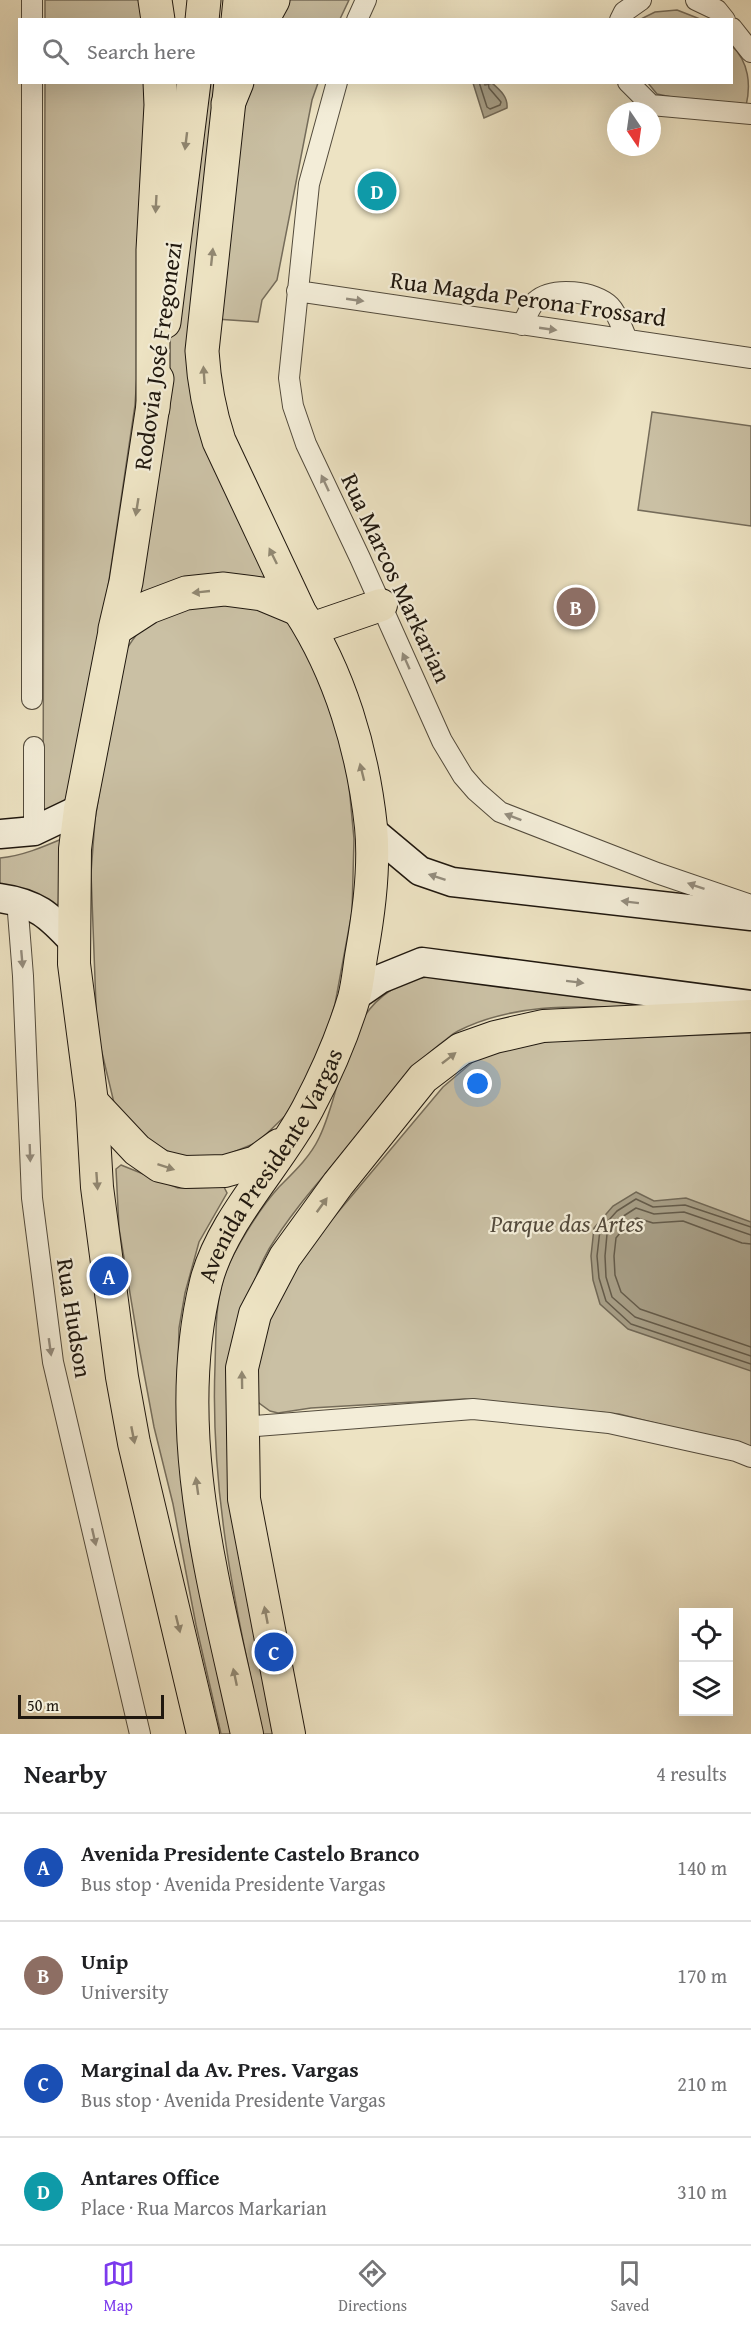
<!DOCTYPE html>
<html lang="en">
<head>
<meta charset="utf-8">
<style>
  :root { --surface:#fff; --page:#f6f6f6; --text:#202124; --muted:#757577; --line:#e0e0e0; --accent:#7c3aed }
  body { margin:0; font-family:"Gentium Book Plus",serif; background:var(--page); color:var(--text) }
  .controls { position:absolute; right:18px; bottom:18px; display:grid; overflow:hidden; border-radius:0px; box-shadow:0 6px 24px #0002 }
  .controls button { width:54px; height:54px; display:grid; place-items:center; padding:0; border:0; border-bottom:2px solid var(--line); background:var(--surface); color:var(--text); font:30px sans-serif }
  .compass { position:absolute; left:607px; top:102px; width:54px; height:54px; border-radius:50%; background:var(--surface); box-shadow:0 6px 24px #0002; rotate:167deg }
  .scale { position:absolute; left:18px; bottom:15px; width:146px; box-sizing:border-box; padding-left:6px; border:3px solid #20180f; border-top:0; font-size:16px; line-height:21px; white-space:nowrap; color:#20180f; -webkit-text-stroke:4px #f3edd8; paint-order:stroke }
  .you { position:absolute; left:478px; top:1084px; width:21px; height:21px; margin:-15px; border:4px solid #fff; border-radius:50%; background:#1a73e8; box-shadow:0 0 0 9px #1a73e833 }
  .badge { display:grid; place-items:center; width:39px; height:39px; border-radius:50%; background:var(--accent); color:#fff; font-size:20px; font-weight:700 }
  .pin { position:absolute; translate:-50% -50%; border:3px solid #fff; box-shadow:0 2px 6px #0006 }
  .list { margin:0; padding:0; list-style:none }
  h2 { display:flex; justify-content:space-between; align-items:center; height:78px; margin:0; padding:0 24px; font-size:26px }
  h2 small { font-size:20px; font-weight:400; color:var(--muted) }
  .list li { display:grid; grid-template-columns:39px 1fr auto; gap:18px; align-items:center; box-sizing:border-box; height:108px; padding:0 24px; border-top:2px solid var(--line) }
  .list b { display:block; font-size:22px; white-space:nowrap }
  .list p { margin:0; font-size:20px; white-space:nowrap; color:var(--muted) }
  .list em { font-size:20px; font-style:normal; color:var(--muted) }
  .icon { flex:none; width:33px; height:33px; fill:none; stroke:currentColor; stroke-width:2; stroke-linecap:round; stroke-linejoin:round }
  .map { position:relative; flex:none; width:751px; height:1734px; overflow:hidden }
  .search { position:absolute; background:var(--surface); box-shadow:0 6px 24px #0002; left:18px; right:18px; top:18px; height:66px; display:flex; align-items:center; gap:15px; box-sizing:border-box; padding:0 21px; border-radius:0px; color:var(--muted); font-size:22px }
  .sheet { height:510px; background:var(--surface) }
  nav { display:flex; justify-content:space-around; align-items:center; box-sizing:border-box; height:84px; border-top:2px solid var(--line); background:var(--surface); font-size:16px; color:var(--muted) }
  nav a { display:grid; justify-items:center; gap:3px }
  nav .on { color:var(--accent) }
  .map>svg:first-child { display:block }
</style>
</head>
<body>
<div class="map">
<svg width="751" height="1734" viewBox="0 0 751 1734">
  <rect width="100%" height="100%" fill="#ede3c3"/>
  <filter id="stains"><feTurbulence type="fractalNoise" baseFrequency=".00333" numOctaves="4"/><feColorMatrix values="0 0 0 0 .2 0 0 0 0 .09 0 0 0 0 .02 0 0 0 .5 -.17"/></filter>
  <radialGradient id="worn" r=".72"><stop offset=".6" stop-color="#630" stop-opacity="0"/><stop offset="1" stop-color="#630" stop-opacity=".3"/></radialGradient>
  <path fill="#cac0a4" stroke="#756c5a" stroke-width="1.5" d="M45,0H145L147,19H45Z
    M284,0H349L340,19L274,20Z
    M677,10L700,19H641L655,12Z
    M732,46C749,62 751,85 746,106L729,109L657,94L648,83L732,82Z
    M45,83H150L147,226L135,405L76,803L43,812Z
    M203,83H218L193,318L274,588L140,600L172,320Z
    M244,83H318L312,100L277,280L262,300L258,322L216,319Z
    M652,412L751,426V526L638,510Z
    M213,598L280,615L302,634L315,658L347,765L354,839L352,912L335,1004L326,1034L300,1092L285,1116L258,1142L219,1158L189,1157L171,1153L152,1143L115,1107L97,1032L91,873L95,820L120,661C145,612 164,613 213,598Z
    M64,838L58,910L0,886V858C22,856 43,847 64,838Z
    M438,976L653,1002L655,1008C589,1007 519,1000 458,1031C452,1034 446,1040 440,1044C408,1069 386,1100 361,1131C330,1170 295,1206 269,1249C254,1275 247,1306 238,1335L277,1734H263C236,1613 210,1491 215,1366C216,1338 215,1307 223,1280C231,1253 260,1208 279,1187C294,1172 310,1157 319,1138C343,1089 341,1022 391,990C395,987 401,983 406,981C416,978 428,977 438,976Z
    M751,1033V1447L619,1414L465,1399L311,1408L278,1413L270,1411L259,1403L255,1396L254,1383L273,1303L302,1255L443,1087L475,1060L514,1044L555,1041Z
    M121,1165L178,1188L224,1187L227,1193L199,1242L185,1293L179,1328L177,1405L189,1541L232,1734H221L196,1625L173,1504L154,1427L138,1341L119,1228L116,1169Z"/>
  <path fill="#a79e86" stroke="#716856" stroke-width="1.5" d="M473,83H484L485,85L492,83C501,91 508,97 507,108L484,118Z
    M636,1192L654,1201L686,1198L751,1222V1371L628,1329L600,1304L593,1280L591,1256L594,1228L613,1206Z"/>
  <g fill="none" stroke-linecap="round" stroke-linejoin="round">
    <path stroke="#645b4a" stroke-width="1.5" d="M479,82L487,107L490,109L500,105L501,102L489,88L488,82
      M751,1227L685,1205L653,1207L636,1199L617,1211L600,1230L597,1256L599,1278L606,1301L631,1324L751,1364
      M751,1235L684,1212L654,1214L636,1208L622,1217L607,1234L605,1256L606,1277L612,1297L635,1317L751,1356
      M751,1244L742,1243L683,1221L653,1223L637,1218L628,1223L616,1238L614,1256L615,1275L621,1292L640,1309L751,1347"/>
    <defs>
      <path id="minor" d="M696,0L717,10L725,20
        M32,20V0
        M357,20L366,0
        M620,20L624,12L641,0
        M732,28L751,52
        M337,82L309,184L289,378L293,406L306,444L360,558L442,741L463,776L476,791L500,812L657,873L751,905
        M628,82L651,105L751,114
        M297,291L751,358
        M522,325C526,318 530,306 536,301C553,286 595,291 610,306C618,314 622,329 627,339
        M32,699V82
        M34,831V747
        M17,900L23,976L32,1198L53,1362L140,1734
        M243,1427L473,1409L609,1423L736,1451L751,1457"/>
      <path id="secondary" d="M371,830L420,871L452,882L751,916
        M0,834L34,831L80,809
        M0,898C36,903 49,915 73,941
        M354,997L380,979L422,962L751,1005"/>
      <g id="primary">
        <path d="M115,629L80,809L75,849L74,964L92,1102L97,1187L122,1377L134,1443L203,1734"/>
        <path d="M311,629L381,605"/>
        <path d="M92,1102L137,1150L160,1166L185,1172L225,1171L256,1162L279,1145"/>
        <path id="s1" d="M247,1734C215,1586 169,1433 206,1282C222,1219 279,1164 308,1108C326,1074 343,1035 354,998C358,983 359,967 362,951C369,912 375,867 371,827C363,751 340,673 298,609"/>
        <path d="M289,1734L244,1499L242,1368L255,1314L285,1257L338,1184L423,1078L461,1049L495,1037L543,1026L751,1016"/>
      </g>
      <path id="trunk" d="M202,20L204,0
        M238,20L240,0
        M231,82L202,351C204,383 209,411 219,441L298,609
        M164,322L194,82
        M115,629L126,582L157,379
        M115,629L149,607L186,593L224,589L262,594L298,609"/>
      <path id="motorway" d="M155,0L158,20
        M262,20L273,0
        M228,104L237,82
        M153,408V250L161,105L160,82"/>
    </defs>
    <use href="#minor" stroke="#534b3c" stroke-width="22"/>
    <use href="#secondary" stroke="#20180f" stroke-width="31"/>
    <use href="#primary" stroke="#20180f" stroke-width="34"/>
    <use href="#trunk" stroke="#20180f" stroke-width="35"/>
    <use href="#motorway" stroke="#20180f" stroke-width="35"/>
    <use href="#minor" stroke="#f3edd8" stroke-width="20"/>
    <use href="#secondary" stroke="#f3edd8" stroke-width="28"/>
    <use href="#primary" stroke="#ede3c3" stroke-width="32"/>
    <use href="#trunk" stroke="#ede3c3" stroke-width="33"/>
    <use href="#motorway" stroke="#ede3c3" stroke-width="33"/>
  </g>
  <defs><path id="oneway-solid" d="M-6-.8H1V-3.2L6.5 0L1 3.2V.8H-6Z" transform="scale(1.5)"/></defs>
  <g fill="#918872">
    <use href="#oneway-solid" transform="translate(186 141) rotate(97)"/>
    <use href="#oneway-solid" transform="translate(156 204) rotate(93)"/>
    <use href="#oneway-solid" transform="translate(212 257) rotate(-84)"/>
    <use href="#oneway-solid" transform="translate(204 375) rotate(-94)"/>
    <use href="#oneway-solid" transform="translate(137 507) rotate(99)"/>
    <use href="#oneway-solid" transform="translate(273 556) rotate(-116)"/>
    <use href="#oneway-solid" transform="translate(201 592) rotate(174)"/>
    <use href="#oneway-solid" transform="translate(362 772) rotate(-104)"/>
    <use href="#oneway-solid" transform="translate(449 1058) rotate(-38)"/>
    <use href="#oneway-solid" transform="translate(166 1167) rotate(18)"/>
    <use href="#oneway-solid" transform="translate(97 1181) rotate(86)"/>
    <use href="#oneway-solid" transform="translate(322 1205) rotate(-54)"/>
    <use href="#oneway-solid" transform="translate(242 1380) rotate(-91)"/>
    <use href="#oneway-solid" transform="translate(133 1435) rotate(79)"/>
    <use href="#oneway-solid" transform="translate(197 1486) rotate(-98)"/>
    <use href="#oneway-solid" transform="translate(266 1615) rotate(-101)"/>
    <use href="#oneway-solid" transform="translate(178 1624) rotate(76)"/>
    <use href="#oneway-solid" transform="translate(235 1677) rotate(-102)"/>
  </g>
  <g fill="#948d7e">
    <use href="#oneway-solid" transform="translate(355 300) rotate(8)"/>
    <use href="#oneway-solid" transform="translate(548 329) rotate(8)"/>
    <use href="#oneway-solid" transform="translate(325 483) rotate(-115)"/>
    <use href="#oneway-solid" transform="translate(406 661) rotate(-114)"/>
    <use href="#oneway-solid" transform="translate(513 817) rotate(-159)"/>
    <use href="#oneway-solid" transform="translate(437 877) rotate(-162)"/>
    <use href="#oneway-solid" transform="translate(696 886) rotate(-161)"/>
    <use href="#oneway-solid" transform="translate(630 902) rotate(-173)"/>
    <use href="#oneway-solid" transform="translate(22 959) rotate(85)"/>
    <use href="#oneway-solid" transform="translate(575 982) rotate(7)"/>
    <use href="#oneway-solid" transform="translate(30 1153) rotate(88)"/>
    <use href="#oneway-solid" transform="translate(50 1347) rotate(82)"/>
    <use href="#oneway-solid" transform="translate(94 1537) rotate(77)"/>
  </g>
  <g text-anchor="middle" stroke-width="4.5" stroke-linejoin="round" paint-order="stroke">
    <g font-size="24" fill="#20180f" stroke="#f3edd8">
      <text transform="translate(528 299) rotate(8)" y="8">Rua Magda Perona Frossard</text>
      <text transform="translate(158 356) rotate(-82)" y="8">Rodovia José Fregonezi</text>
      <text transform="translate(396 578) rotate(65)" y="8">Rua Marcos Markarian</text>
      <text dy="8" stroke="none"><textPath href="#s1" startOffset="592">Avenida Presidente Vargas</textPath></text>
      <text transform="translate(74 1318) rotate(81)" y="8">Rua Hudson</text>
    </g>
    <g font-size="24" font-style="italic" fill="#534a3c" stroke="#f3edd8">
      <text x="567" y="1232">Parque das Artes</text>
    </g>
  </g>
  <rect width="100%" height="100%" filter="url(#stains)"/>
  <rect width="100%" height="100%" fill="url(#worn)"/>
</svg>
<div class="controls">
<button><svg class="icon" aria-label="locate" viewBox="0 0 24 24"><circle cx="12" cy="12" r="6"/><path d="M12 2v4M12 18v4M2 12h4M18 12h4"/></svg></button>
<button><svg class="icon" aria-label="layers" viewBox="0 0 24 24"><path d="M12 4l9 5-9 5-9-5zM3 14l9 5 9-5"/></svg></button>
</div>
<svg class="compass" viewBox="-18 -18 36 36"><path d="M0-13l5 13h-10z" fill="#e53935"/><path d="M0 13l5-13h-10z" fill="#757577"/></svg>
<div class="scale">50 m</div>
<div class="you"></div>
<div class="pin badge" style="left:109px;top:1276px;background:#1a4fb4">A</div>
<div class="pin badge" style="left:576px;top:607px;background:#8d6e63">B</div>
<div class="pin badge" style="left:274px;top:1652px;background:#1a4fb4">C</div>
<div class="pin badge" style="left:377px;top:191px;background:#0f9aa8">D</div>
<div class="search"><svg class="icon" aria-label="search" viewBox="0 0 24 24"><circle cx="10" cy="10" r="6"/><path d="M15 15l6 6"/></svg>Search here</div>
</div>
<section class="sheet">
<h2>Nearby<small>4 results</small></h2>
<ul class="list">
<li><span class="badge" style="background:#1a4fb4">A</span><div><b>Avenida Presidente Castelo Branco</b><p>Bus stop · Avenida Presidente Vargas</p></div><em>140 m</em></li>
<li><span class="badge" style="background:#8d6e63">B</span><div><b>Unip</b><p>University</p></div><em>170 m</em></li>
<li><span class="badge" style="background:#1a4fb4">C</span><div><b>Marginal da Av. Pres. Vargas</b><p>Bus stop · Avenida Presidente Vargas</p></div><em>210 m</em></li>
<li><span class="badge" style="background:#0f9aa8">D</span><div><b>Antares Office</b><p>Place · Rua Marcos Markarian</p></div><em>310 m</em></li>
</ul>
</section>
<nav>
<a class="on"><svg class="icon" aria-label="map" viewBox="0 0 24 24"><path d="M3 6l6-2 6 2 6-2v14l-6 2-6-2-6 2zM9 4v14M15 6v14"/></svg>Map</a>
<a><svg class="icon" aria-label="directions" viewBox="0 0 24 24"><path d="M12 3l9 9-9 9-9-9zM9 14v-3h6M13 9l2 2-2 2"/></svg>Directions</a>
<a><svg class="icon" aria-label="saved" viewBox="0 0 24 24"><path d="M7 4h10v16l-5-4-5 4z"/></svg>Saved</a>
</nav>
</body>
</html>
